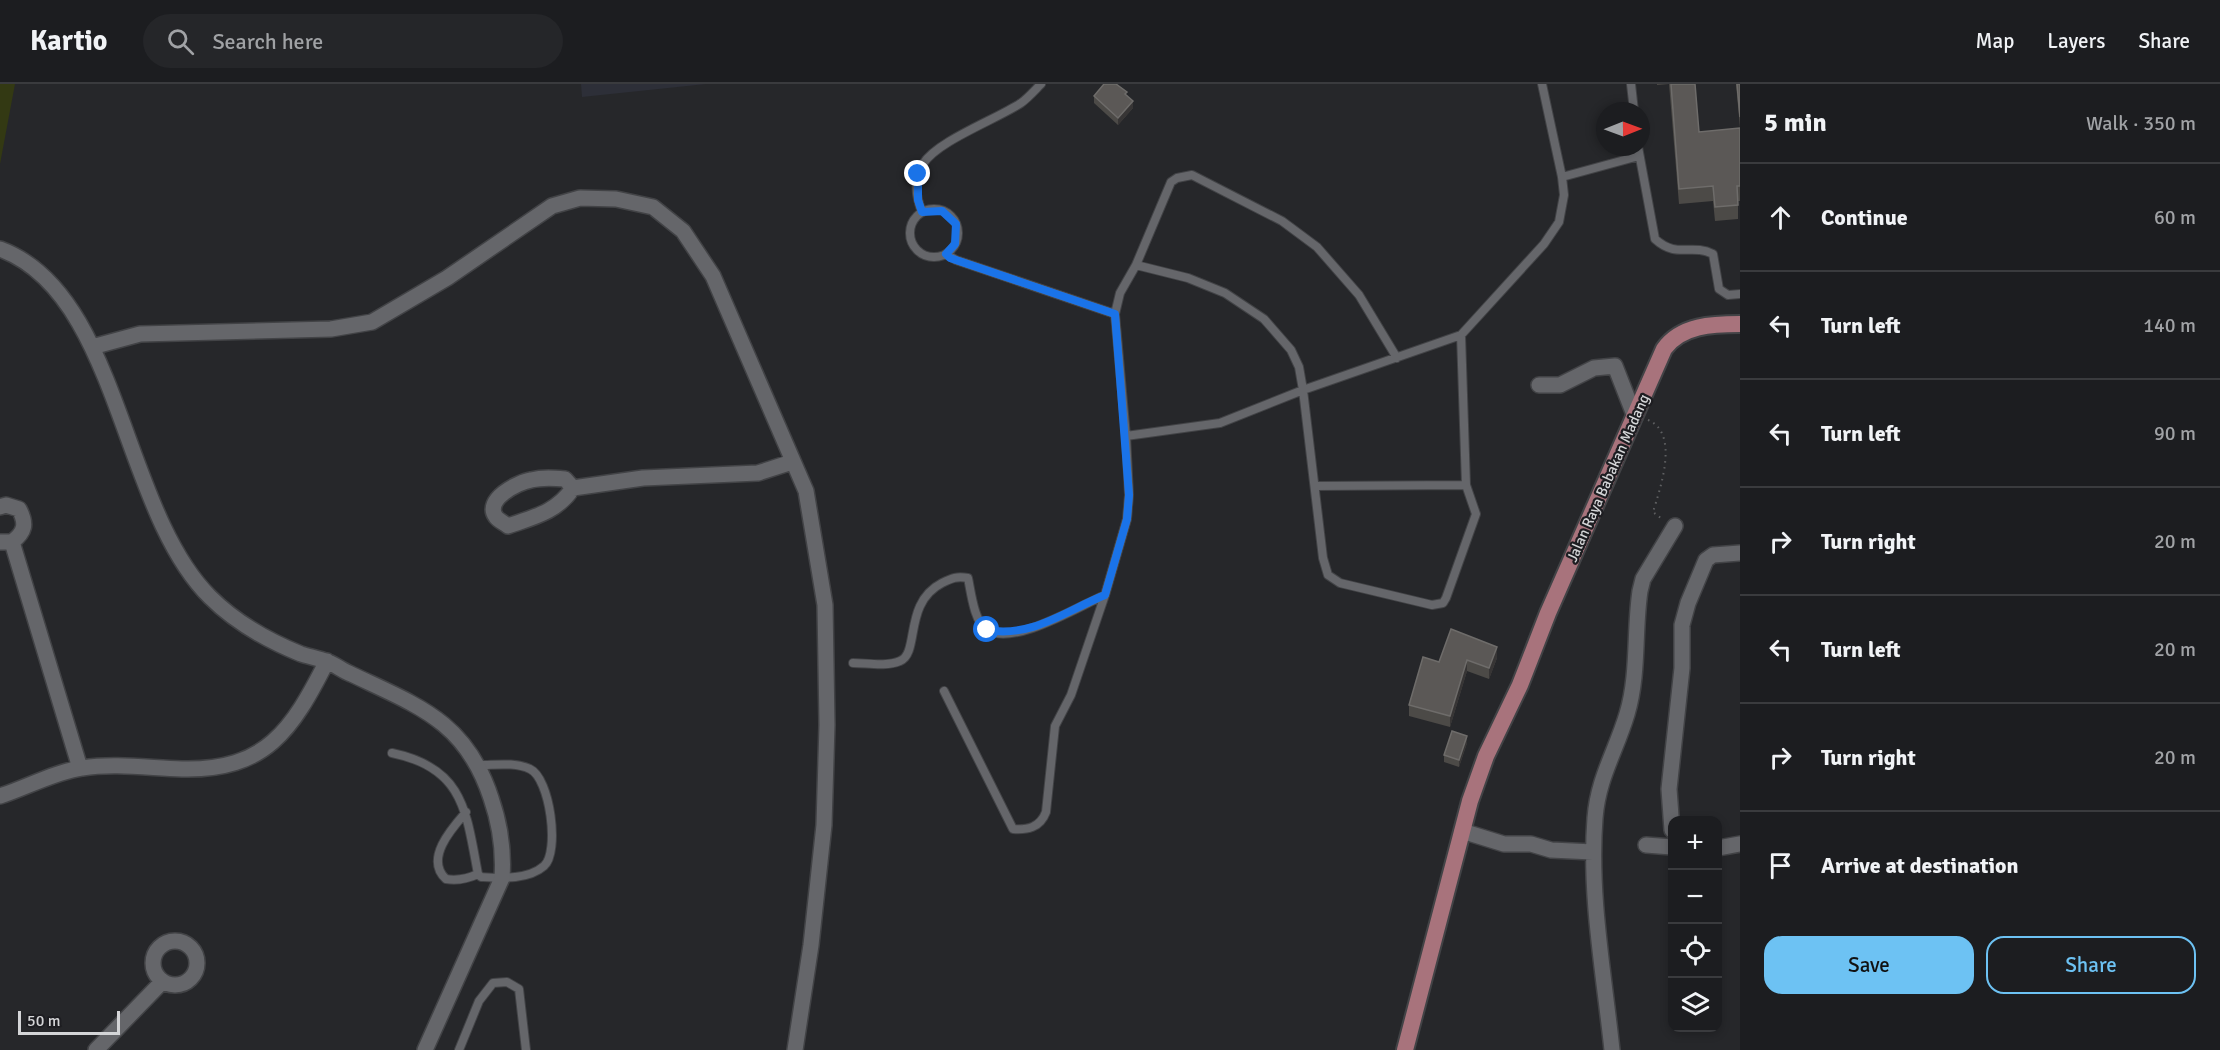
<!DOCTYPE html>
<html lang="en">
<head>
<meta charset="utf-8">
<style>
  :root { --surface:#1c1d20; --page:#252629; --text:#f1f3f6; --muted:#a0a2a5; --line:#3a3b3e; --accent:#6dc2f3 }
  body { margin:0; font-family:Signika,sans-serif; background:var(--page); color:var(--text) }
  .controls { position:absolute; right:18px; bottom:18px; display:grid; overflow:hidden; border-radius:12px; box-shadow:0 3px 9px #0003 }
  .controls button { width:54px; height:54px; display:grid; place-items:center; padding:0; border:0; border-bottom:2px solid var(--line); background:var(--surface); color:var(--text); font:30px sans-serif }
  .compass { position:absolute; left:1596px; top:18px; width:54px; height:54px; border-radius:50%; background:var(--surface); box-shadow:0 3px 9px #0003; rotate:89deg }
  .scale { position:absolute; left:18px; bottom:15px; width:102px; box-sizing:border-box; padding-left:6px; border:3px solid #d4d5d7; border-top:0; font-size:16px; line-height:21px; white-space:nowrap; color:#d4d5d7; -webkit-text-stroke:4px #1d1d21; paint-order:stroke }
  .stop { position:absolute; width:18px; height:18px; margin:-14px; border:4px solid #1a73e8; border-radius:50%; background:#fff }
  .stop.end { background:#1a73e8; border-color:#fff; box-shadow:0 2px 6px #0008 }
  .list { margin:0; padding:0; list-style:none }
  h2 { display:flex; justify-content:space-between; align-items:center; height:78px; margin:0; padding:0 24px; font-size:26px }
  h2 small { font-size:20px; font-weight:400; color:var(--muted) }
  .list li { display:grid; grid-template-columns:39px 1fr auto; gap:18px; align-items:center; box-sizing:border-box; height:108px; padding:0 24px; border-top:2px solid var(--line) }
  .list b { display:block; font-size:22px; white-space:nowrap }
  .list em { font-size:20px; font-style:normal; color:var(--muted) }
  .actions { display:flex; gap:12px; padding:18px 24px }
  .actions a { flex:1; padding:14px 0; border:2px solid var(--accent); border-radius:18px; text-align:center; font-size:21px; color:var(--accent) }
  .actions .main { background:var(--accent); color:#111 }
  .icon { flex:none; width:33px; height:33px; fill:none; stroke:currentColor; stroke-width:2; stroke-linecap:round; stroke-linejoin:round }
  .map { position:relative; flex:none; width:1740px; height:966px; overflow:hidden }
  header { display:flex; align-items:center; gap:36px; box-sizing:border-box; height:84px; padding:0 30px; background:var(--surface); border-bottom:2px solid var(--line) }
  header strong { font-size:28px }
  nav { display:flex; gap:33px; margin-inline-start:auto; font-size:21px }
  .search { width:420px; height:54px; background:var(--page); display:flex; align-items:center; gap:15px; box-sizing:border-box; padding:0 21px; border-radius:33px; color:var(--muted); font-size:22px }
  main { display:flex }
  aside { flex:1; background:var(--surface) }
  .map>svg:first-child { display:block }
</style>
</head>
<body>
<header>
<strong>Kartio</strong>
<div class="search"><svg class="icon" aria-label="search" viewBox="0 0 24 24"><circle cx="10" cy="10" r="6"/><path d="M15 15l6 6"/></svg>Search here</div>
<nav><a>Map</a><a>Layers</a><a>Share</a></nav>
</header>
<main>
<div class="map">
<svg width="1740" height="966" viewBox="0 0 1740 966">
  <rect width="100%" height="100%" fill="#26272a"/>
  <path fill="#2d2f38" d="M581,0H706L582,13Z"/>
  <path fill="#333913" d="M0,0H15L0,80Z"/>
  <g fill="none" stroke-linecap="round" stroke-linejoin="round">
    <defs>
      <path id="service" d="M1631,0L1634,27
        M1638,63L1655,155C1677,175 1691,159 1713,170L1719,205L1728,211L1740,210
        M1562,93L1639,72
        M910 149a24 24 0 1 1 48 0a24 24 0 1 1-48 0Z
        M922,128C916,113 913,94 923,80C937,57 997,35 1021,19C1028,14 1035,6 1041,0
        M946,170L956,176L1115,230L1126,352
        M1136,181L1188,194L1225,209L1264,235L1291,266L1299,283L1303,306L1323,474L1328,491L1340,499L1432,521L1443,519L1446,514L1476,430L1466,401L1461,251
        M1115,230L1120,209L1136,181L1171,98L1177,94L1192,91L1282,137L1317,163L1359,211L1397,274
        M1315,402L1466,401
        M853,579C867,579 886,583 900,577C920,569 903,519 942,499C952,494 957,492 968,494C971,508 974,538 987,546C1015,562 1079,522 1105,511
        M944,607L1013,745C1027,746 1040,744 1046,728L1055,642L1071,611L1105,511L1127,435L1129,411L1126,352L1220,339L1303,306L1461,251L1544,160L1559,138L1564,111L1562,93L1542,0
        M392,669C464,684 466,727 478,790L481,793C501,794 528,796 544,782C560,768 550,694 530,685C515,678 495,681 480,681
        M466,728C452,744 424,775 446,795C458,797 467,795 478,790
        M459,966L479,917L493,899L507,898L519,905L526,966"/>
      <path id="minor" d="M0,165C120,209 121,425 210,513C235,538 269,557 301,570C310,573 319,574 328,578C336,581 343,587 351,590C418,622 466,637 491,714C500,740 504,766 502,794L425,966
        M92,263L140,250L331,245L372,238L447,194L552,122L580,114L616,115L653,123L683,147L713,192L806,407L825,521L827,641L824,741L811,861L795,966
        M1539,301H1560L1594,284L1615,282L1635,333
        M573,404C557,428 534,433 508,442C504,439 498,436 496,433C483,416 518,398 531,396C543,393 554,394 565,395L573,404L643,394L758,389L792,378
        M0,423L6,421L19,425C27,440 25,448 12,458H0
        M12,458L80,684
        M0,712C25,704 57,687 82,684C115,679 149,684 182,685C266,687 292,646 327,577
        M1672,746L1669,705L1682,584V541L1688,519L1706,476L1713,471L1740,469
        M1462,747L1504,760H1531L1551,766L1593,768
        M1646,761L1672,763
        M1718,764L1740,760
        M153 879a22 22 0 1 1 44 0a22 22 0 1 1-44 0Z
        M96,966L162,898
        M1612,966C1604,890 1589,811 1595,734C1598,694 1616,667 1627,630C1639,590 1634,547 1640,507L1643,495L1675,442"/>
      <path id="primary" d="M1405,966L1470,717L1486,672L1520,601L1548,529L1664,265C1681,241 1713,240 1740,240"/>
    </defs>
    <use href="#service" stroke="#424346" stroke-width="10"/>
    <use href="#minor" stroke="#424346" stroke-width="18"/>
    <use href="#primary" stroke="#424346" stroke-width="20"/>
    <path stroke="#5f6062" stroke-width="2" stroke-dasharray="1.5 4.5" stroke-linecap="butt" d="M1648,336C1680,349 1660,405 1653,428L1662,435"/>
    <use href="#service" stroke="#65666a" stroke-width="8"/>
    <use href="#minor" stroke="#65666a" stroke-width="15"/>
    <use href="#primary" stroke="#a8737c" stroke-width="16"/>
  </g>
  <path fill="#4c4a47" d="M1657,0H1695L1699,48L1740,44L1736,0H1740V117H1738V135L1715,137L1713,117L1679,120L1669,0L1657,1Z
    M1127,11L1133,24L1118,41L1094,19V12Z
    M1497,574L1489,595L1467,587L1450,643L1409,632V621L1439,578Z
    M1467,659L1459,683L1444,678V671Z"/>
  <path fill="#373535" d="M1133,17V24L1118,41V34Z
    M1497,563V574L1489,595V584Z
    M1467,576V587L1450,643V632Z
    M1467,652V659L1459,683V676Z"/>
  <path fill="#5b5856" stroke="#6e6c6a" stroke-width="1.5" d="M1104,0H1116L1127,8L1125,10L1133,17L1118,34L1094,12Z
    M1671,0H1695L1699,48L1740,44V102H1737L1738,121L1715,123L1713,102L1679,105Z
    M1737,0H1740V33Z
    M1451,545L1497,563L1489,584L1467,576L1450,632L1409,621L1423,573L1439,578Z
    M1452,647L1467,652L1459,676L1444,671Z"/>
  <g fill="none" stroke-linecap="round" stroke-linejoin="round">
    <path stroke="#1a73e8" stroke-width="8" d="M918,90V116L922,128L942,127L956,140L955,160L946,170L950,174L1115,230L1129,411L1127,435L1105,511C1065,527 1032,554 987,546"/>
  </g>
  <g text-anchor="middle" stroke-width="4.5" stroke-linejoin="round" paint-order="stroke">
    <g font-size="15" fill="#d4d5d7" stroke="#1d1d21">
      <text transform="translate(1608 394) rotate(-66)" y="5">Jalan Raya Babakan Madang</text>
    </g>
  </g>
</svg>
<div class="controls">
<button>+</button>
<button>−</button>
<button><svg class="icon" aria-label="locate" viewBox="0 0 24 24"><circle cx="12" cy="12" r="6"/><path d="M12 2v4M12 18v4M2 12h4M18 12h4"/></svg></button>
<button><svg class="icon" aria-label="layers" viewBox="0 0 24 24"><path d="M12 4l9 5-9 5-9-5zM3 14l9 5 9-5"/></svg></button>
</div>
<svg class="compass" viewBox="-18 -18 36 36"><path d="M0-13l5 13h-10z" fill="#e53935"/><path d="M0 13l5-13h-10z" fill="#a0a2a5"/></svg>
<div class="scale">50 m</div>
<div class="stop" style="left:987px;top:546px"></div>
<div class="stop end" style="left:918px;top:90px"></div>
</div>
<aside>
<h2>5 min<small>Walk · 350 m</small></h2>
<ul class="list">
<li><svg class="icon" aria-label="ahead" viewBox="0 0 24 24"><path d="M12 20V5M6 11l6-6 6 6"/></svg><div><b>Continue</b></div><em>60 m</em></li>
<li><svg class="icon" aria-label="left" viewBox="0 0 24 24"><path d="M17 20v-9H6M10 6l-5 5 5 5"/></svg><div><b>Turn left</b></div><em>140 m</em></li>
<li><svg class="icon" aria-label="left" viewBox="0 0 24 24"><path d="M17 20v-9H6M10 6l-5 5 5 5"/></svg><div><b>Turn left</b></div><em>90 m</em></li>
<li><svg class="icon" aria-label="right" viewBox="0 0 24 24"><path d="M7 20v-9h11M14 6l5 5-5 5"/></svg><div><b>Turn right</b></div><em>20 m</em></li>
<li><svg class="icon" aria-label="left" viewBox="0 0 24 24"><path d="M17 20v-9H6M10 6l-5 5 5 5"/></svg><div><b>Turn left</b></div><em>20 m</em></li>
<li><svg class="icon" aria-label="right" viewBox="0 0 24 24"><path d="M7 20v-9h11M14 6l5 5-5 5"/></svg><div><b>Turn right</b></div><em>20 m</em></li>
<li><svg class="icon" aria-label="arrive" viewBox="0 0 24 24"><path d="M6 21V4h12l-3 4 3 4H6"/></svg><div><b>Arrive at destination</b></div></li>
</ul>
<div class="actions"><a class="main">Save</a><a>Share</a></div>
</aside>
</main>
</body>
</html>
